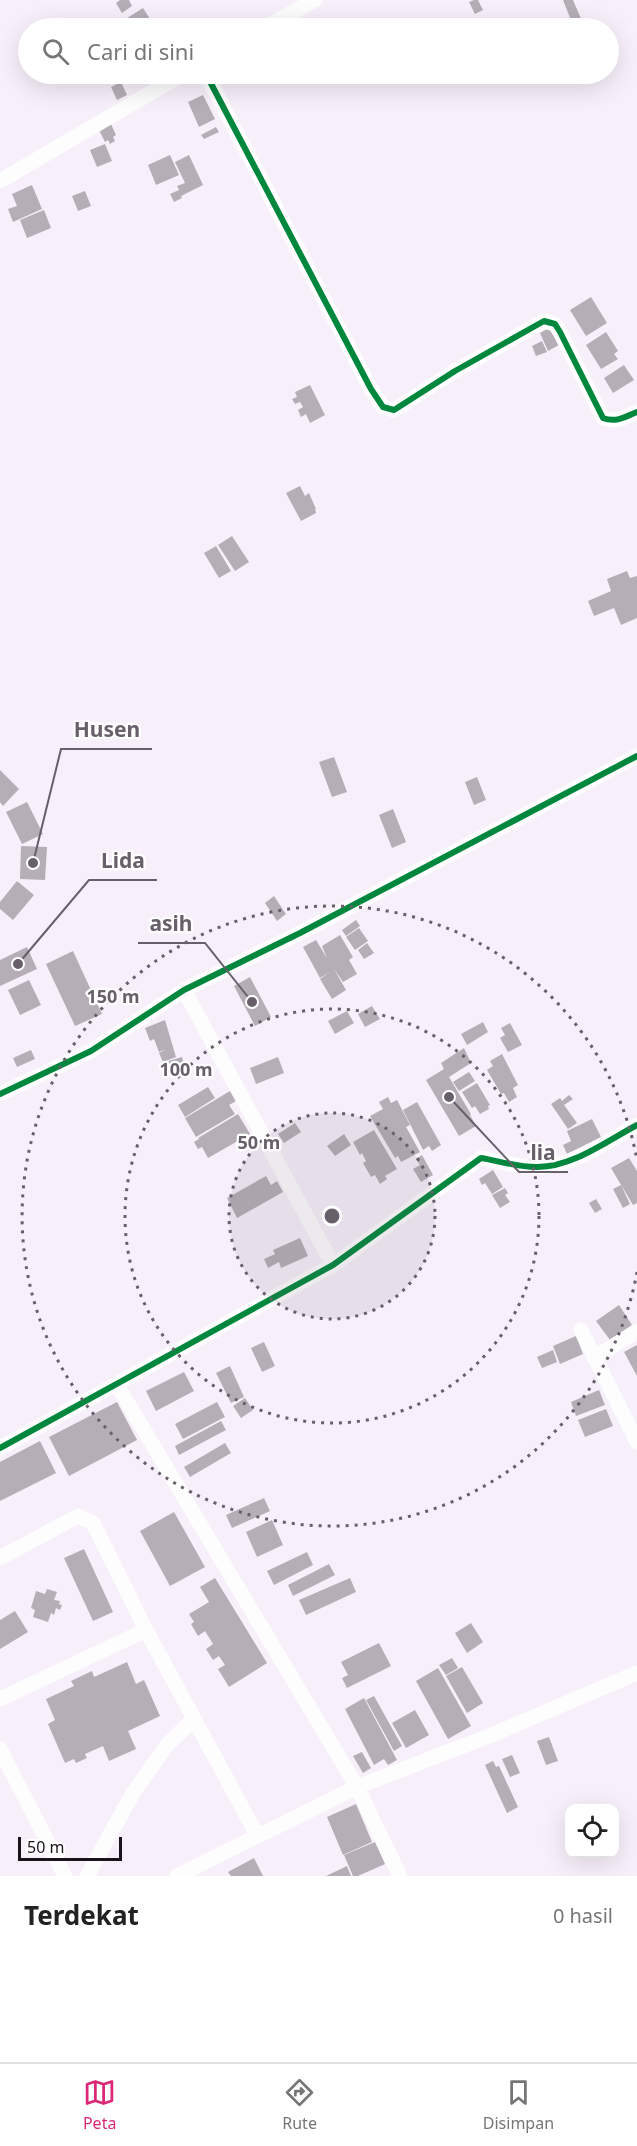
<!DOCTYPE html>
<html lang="id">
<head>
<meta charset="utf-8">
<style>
  :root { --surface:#fff; --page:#f2f2f2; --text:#222; --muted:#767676; --line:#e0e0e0; --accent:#db2777 }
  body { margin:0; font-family:"Noto Sans",sans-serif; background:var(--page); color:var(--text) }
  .controls { position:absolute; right:18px; bottom:18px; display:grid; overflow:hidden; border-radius:12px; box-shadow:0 6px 24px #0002 }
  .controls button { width:54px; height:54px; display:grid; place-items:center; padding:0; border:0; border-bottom:2px solid var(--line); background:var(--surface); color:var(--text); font:30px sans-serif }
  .scale { position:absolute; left:18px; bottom:15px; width:104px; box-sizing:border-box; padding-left:6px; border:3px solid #19131c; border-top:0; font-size:16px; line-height:21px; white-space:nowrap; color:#19131c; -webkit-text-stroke:4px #fff; paint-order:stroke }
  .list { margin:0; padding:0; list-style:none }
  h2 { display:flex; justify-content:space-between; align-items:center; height:78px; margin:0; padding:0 24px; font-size:26px }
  h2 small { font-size:20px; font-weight:400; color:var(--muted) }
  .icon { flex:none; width:33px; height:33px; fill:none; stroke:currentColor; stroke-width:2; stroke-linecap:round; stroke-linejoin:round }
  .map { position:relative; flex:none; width:637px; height:1876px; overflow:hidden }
  .search { position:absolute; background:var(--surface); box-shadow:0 6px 24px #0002; left:18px; right:18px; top:18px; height:66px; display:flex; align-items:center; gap:15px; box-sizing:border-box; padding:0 21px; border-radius:33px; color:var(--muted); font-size:22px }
  .sheet { height:186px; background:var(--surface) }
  nav { display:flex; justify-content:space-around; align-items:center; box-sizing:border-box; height:84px; border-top:2px solid var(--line); background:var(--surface); font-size:16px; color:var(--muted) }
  nav a { display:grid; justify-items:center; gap:3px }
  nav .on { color:var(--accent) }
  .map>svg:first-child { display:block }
</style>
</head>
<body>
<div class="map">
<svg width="637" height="1876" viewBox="0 0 637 1876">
  <rect width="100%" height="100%" fill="#f7effa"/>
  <path fill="#b5aeb7" d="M120,0H129L132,6L122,13L116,3Z
    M474,0H478L483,10L475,14L469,2Z
    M563,0H573L585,28H574Z
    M143,8L156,28H129L124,20Z
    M43,74H67L56,81L54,77L47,81Z
    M121,82L127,95L117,100L111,87Z
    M203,95L215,119L199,127L188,102Z
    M111,124L116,135L113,137L115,141L110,144L108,140L105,142L99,130Z
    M216,127L219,132L204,139L201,135Z
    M105,144L112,161L97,167L90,150Z
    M170,155L179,175L156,185L148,165Z
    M189,155L203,185L181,196L182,198L174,202L170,194L179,190L177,186L185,183L175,162Z
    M32,185L42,209L13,222L8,209L17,206L12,194Z
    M85,191L91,206L78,211L72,196Z
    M44,210L51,228L27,238L20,220Z
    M591,297L607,323L586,336L570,310Z
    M551,327L559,345L548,351L540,333Z
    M606,332L618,351L614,354L618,359L601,369L586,345Z
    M542,341L547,352L536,356L532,346Z
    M624,365L634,380L613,393L604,378Z
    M310,385L325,415L310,423L306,414L301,417L298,410L303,407L300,402L295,404L292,399L297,397L295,392Z
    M300,486L305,496L309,493L316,509H315L316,513L301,521L286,493Z
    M232,536L249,562L235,571L218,545Z
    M216,546L231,571L219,578L204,553Z
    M627,571L630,578L637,576V618L621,625L614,608L594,616L588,601L611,591L607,579Z
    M334,757L347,792L332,797L319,762Z
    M0,770L19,789L3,806L0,802Z
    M477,777L486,800L474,805L465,782Z
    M27,802L43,834L22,844L6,812Z
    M393,809L406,842L392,848L379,815Z
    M21,846L47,847L45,880L20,879Z
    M17,881L34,895L13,920L0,909V902Z
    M274,896L286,914L277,921L265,903Z
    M356,920L360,926L346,936L342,930Z
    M359,928L368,941L355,950L346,937Z
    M340,935L353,957L349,960L357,974L343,982L334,969L346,990L332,999L320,979L330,972L320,978L303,947L316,940L327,958L322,946Z
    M367,943L374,953L364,959L358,950Z
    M27,947L37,969L0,986V960Z
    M73,951L102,1014L75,1026L46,964Z
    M250,977L271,1017L255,1026L234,986Z
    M29,980L41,1005L20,1015L8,990Z
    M372,1006L380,1019L365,1027L358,1014Z
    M347,1011L354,1023L335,1034L328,1021Z
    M165,1020L176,1057L163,1062L159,1053L166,1049L159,1052L154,1039L150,1041L145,1028Z
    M483,1022L488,1032L467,1045L461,1034Z
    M510,1023L522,1045L508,1052L500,1038L505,1035L501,1028Z
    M464,1048L471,1063L449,1077L471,1114L470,1115L476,1126L459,1136L426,1080L444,1069L441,1063Z
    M31,1050L35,1059L17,1067L13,1058Z
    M502,1054L518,1085L513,1088L517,1097L509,1102L504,1093L501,1094L487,1070L493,1066L490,1061Z
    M182,1057L184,1064L167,1069L165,1062Z
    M278,1057L284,1073L256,1084L250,1068Z
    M469,1072L475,1081L459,1091L453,1082Z
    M477,1083L490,1105L488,1106L489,1109L480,1114L475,1106L472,1108L462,1092Z
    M208,1087L215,1098L185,1117L178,1105Z
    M230,1091L236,1101L229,1105L235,1114L196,1137L185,1118Z
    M569,1095L573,1099L564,1105L577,1123L568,1129L551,1104L560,1098L562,1101Z
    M388,1097L391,1103L397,1100L410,1125L406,1127L420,1152L401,1162L398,1156L395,1158L370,1116L383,1109L379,1102Z
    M417,1102L441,1145L432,1151L429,1146L423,1150L403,1110Z
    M238,1114L250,1134L208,1158L202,1147L198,1149L194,1142L199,1139L198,1138Z
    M592,1119L601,1137L567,1154L563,1145L571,1141L567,1131Z
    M295,1123L301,1132L284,1143L278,1134Z
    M374,1130L397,1169L385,1176L387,1179L380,1184L375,1175L371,1177L363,1163L366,1161L362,1153L360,1155L353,1142Z
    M344,1134L351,1145L335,1156L327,1146Z
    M422,1155L433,1175L421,1182L413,1169L420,1165L416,1159Z
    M629,1158L637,1171V1203L633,1205L611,1168Z
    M493,1170L503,1187L492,1194L485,1183L482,1185L479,1179Z
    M266,1176L271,1185L277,1181L283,1192L237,1218L227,1198Z
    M621,1185L630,1204L623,1208L613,1189Z
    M505,1188L508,1193L505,1195L510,1202L500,1208L492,1195Z
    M596,1199L602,1209L595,1213L589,1203Z
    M300,1238L308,1256L281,1268L279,1262L268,1268L264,1259L275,1254L273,1250Z
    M619,1305L632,1325L610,1340L596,1321Z
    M576,1336L583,1354L560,1364L553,1346Z
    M264,1342L275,1366L262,1372L251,1348Z
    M637,1345V1376L624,1352Z
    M553,1350L557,1362L542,1368L537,1357Z
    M230,1366L244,1397L231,1403L216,1373Z
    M184,1372L194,1391L156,1411L146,1391Z
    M599,1390L605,1405L576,1416L571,1402Z
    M245,1398L253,1410L241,1418L233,1406Z
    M117,1402L137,1440L69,1476L49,1437Z
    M217,1402L225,1417L183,1439L175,1424Z
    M606,1409L613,1426L585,1437L578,1420Z
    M221,1421L226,1430L179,1455L175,1446Z
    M40,1441L56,1473L0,1501V1462Z
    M225,1443L231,1453L190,1477L184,1467Z
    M264,1498L270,1511L232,1528L226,1515Z
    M174,1512L205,1567L170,1586L140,1531Z
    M272,1520L283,1545L257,1557L246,1532Z
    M84,1549L113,1612L93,1621L64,1558Z
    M307,1552L313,1565L274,1585L267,1571Z
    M329,1564L335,1575L293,1596L288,1585Z
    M215,1578L267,1663L229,1687L218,1669L225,1665L219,1656L213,1660L206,1649L213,1644L205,1631L198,1636L191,1624L194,1622L189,1614L209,1602L200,1587Z
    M350,1578L356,1592L306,1615L299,1600Z
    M47,1589L57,1592L54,1600L60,1601L59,1604L62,1605L60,1610L56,1608L54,1615L51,1613L48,1622L33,1617L35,1610L31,1608L36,1591L45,1594Z
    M15,1611L28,1632L0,1649V1620Z
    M471,1623L483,1642L467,1653L455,1633Z
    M379,1643L391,1666L347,1688L342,1678L348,1675L341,1662Z
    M452,1658L458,1668L446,1675L439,1665Z
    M127,1662L136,1684L144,1680L160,1716L128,1731L136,1749L109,1761L103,1746L85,1754L87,1758L76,1763L74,1759L65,1763L48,1724L55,1720L46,1699L74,1686L71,1681L92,1671L94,1677Z
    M462,1667L483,1703L467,1713L446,1676Z
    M438,1668L471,1726L448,1739L416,1681Z
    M374,1696L402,1746L394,1751L366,1700Z
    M364,1698L397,1760L388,1765L384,1759L374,1765L345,1709Z
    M415,1710L429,1735L406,1748L392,1723Z
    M549,1737L558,1761L546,1765L537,1741Z
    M362,1752L371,1768L363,1773L353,1756Z
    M512,1755L520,1773L510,1777L502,1759Z
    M493,1761L496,1767L499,1766L518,1807L507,1813L485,1765Z
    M356,1804L372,1842L343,1855L327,1817Z
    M375,1842L385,1864L358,1876H353L344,1855Z
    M254,1858L263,1876H231L228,1872Z
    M347,1866L351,1876H326Z"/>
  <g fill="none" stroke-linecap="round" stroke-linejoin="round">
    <path stroke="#fefdfe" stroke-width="15" d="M264,28L315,0
      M206,74L371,389L383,407L394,410L455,371L544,321L555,324L560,332L603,418C616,423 625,417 637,412
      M0,181L183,74
      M184,990L333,1265
      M0,1094L91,1051L184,990L300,933L637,756
      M581,1330L637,1442
      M594,1358L637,1331
      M117,1385L357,1787L400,1876
      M0,1448L333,1265L481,1158C499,1161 517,1167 536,1167C571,1168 607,1141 637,1125
      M0,1558L78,1516L93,1523L146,1630L257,1835
      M0,1699L146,1630
      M0,1749L65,1876
      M87,1876L133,1793L167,1745L194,1719
      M177,1876L357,1787L489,1736L637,1673"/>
    <defs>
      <path id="cycleway" d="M206,74L371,389L383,407L394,410L455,371L544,321L555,324L560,332L603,418C616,423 625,417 637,412
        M0,1094L91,1051L184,990L300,933L637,756
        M0,1448L333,1265L481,1158C499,1161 517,1167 536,1167C571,1168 607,1141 637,1125"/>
    </defs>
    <use href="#cycleway" stroke="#fff" stroke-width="10"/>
    <use href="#cycleway" stroke="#00873e" stroke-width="6"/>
  </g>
  <circle cx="332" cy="1216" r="103" fill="#67606a" fill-opacity=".12"/>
  <g fill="none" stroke="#67606a" stroke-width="3" stroke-dasharray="3 6">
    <circle cx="332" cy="1216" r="103"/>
    <circle cx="332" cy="1216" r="207"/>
    <path d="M637 1272A310 310 0 1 1 637 1160"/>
  </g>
  <circle cx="332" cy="1216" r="9" fill="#67606a" stroke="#fff" stroke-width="3"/>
  <g font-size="18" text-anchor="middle" font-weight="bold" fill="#67606a" stroke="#fff" stroke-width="4.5" stroke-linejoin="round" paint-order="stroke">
    <text x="113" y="1003">150 m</text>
    <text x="186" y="1076">100 m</text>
    <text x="259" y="1149">50 m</text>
  </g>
  <path fill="none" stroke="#67606a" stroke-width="2" d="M33 863L61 749H152M18 964L89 880H157M252 1002L205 943H138M449 1097L519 1172H568"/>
  <g fill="#67606a" stroke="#fff" stroke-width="2">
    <circle cx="33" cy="863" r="6"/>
    <circle cx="18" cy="964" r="6"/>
    <circle cx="252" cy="1002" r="6"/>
    <circle cx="449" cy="1097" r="6"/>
  </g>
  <g font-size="21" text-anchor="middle" font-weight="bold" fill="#67606a" stroke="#fff" stroke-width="4.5" stroke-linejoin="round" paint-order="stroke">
    <text x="107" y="737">Husen</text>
    <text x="123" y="868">Lida</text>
    <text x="171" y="931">asih</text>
    <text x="543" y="1160">lia</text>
  </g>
</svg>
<div class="controls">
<button><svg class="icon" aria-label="locate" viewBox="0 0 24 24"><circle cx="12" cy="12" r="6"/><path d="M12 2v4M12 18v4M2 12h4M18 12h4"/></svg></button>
</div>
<div class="scale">50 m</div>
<div class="search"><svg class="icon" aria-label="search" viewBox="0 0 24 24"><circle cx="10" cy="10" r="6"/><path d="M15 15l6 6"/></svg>Cari di sini</div>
</div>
<section class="sheet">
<h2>Terdekat<small>0 hasil</small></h2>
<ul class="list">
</ul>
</section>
<nav>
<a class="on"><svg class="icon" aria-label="map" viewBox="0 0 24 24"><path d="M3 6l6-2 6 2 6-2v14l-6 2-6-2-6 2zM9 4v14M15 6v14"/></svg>Peta</a>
<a><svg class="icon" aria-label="directions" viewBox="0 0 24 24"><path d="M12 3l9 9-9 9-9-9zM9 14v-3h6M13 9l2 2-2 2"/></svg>Rute</a>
<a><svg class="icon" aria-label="saved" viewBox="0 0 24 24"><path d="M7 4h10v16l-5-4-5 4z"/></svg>Disimpan</a>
</nav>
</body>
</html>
